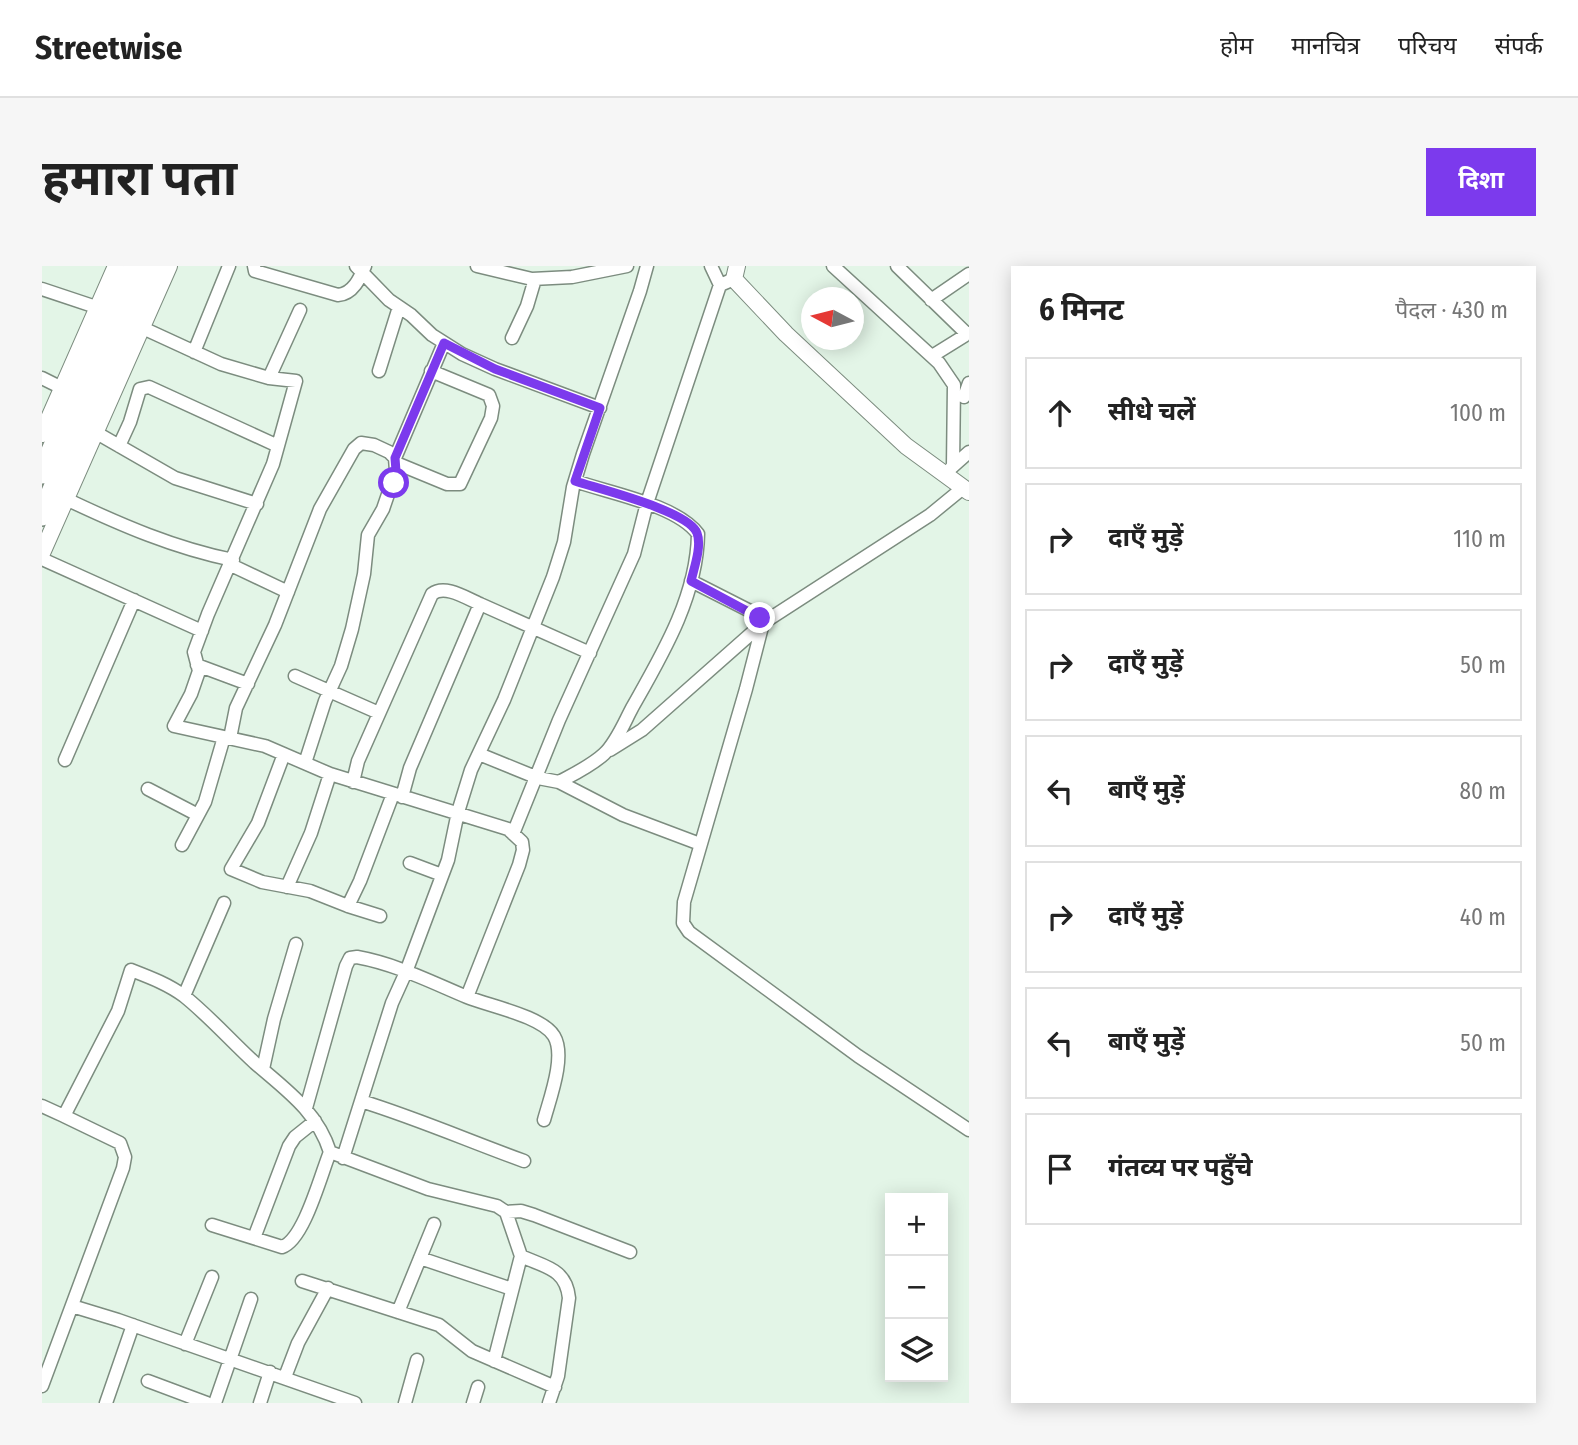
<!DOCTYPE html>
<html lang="hi">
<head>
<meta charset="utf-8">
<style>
  :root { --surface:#fff; --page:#f6f6f6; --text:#222; --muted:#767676; --line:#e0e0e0; --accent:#7c3aed }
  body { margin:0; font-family:"Fira Sans Condensed","Noto Sans Devanagari",sans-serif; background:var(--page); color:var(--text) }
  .controls { position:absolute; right:21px; bottom:21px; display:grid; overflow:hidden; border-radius:0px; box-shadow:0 4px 18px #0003 }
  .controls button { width:63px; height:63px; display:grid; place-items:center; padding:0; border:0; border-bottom:2px solid var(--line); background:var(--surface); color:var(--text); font:35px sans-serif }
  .compass { position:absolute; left:759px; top:21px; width:63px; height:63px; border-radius:50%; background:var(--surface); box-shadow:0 4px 18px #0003; rotate:277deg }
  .stop { position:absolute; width:21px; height:21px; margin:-16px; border:5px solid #7c3aed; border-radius:50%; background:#fff }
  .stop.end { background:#7c3aed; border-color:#fff; box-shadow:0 2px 7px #0008 }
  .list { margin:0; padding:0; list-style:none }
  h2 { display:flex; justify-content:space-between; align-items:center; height:91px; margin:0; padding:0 28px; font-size:30px }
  h2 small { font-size:23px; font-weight:400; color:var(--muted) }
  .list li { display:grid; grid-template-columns:46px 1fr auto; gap:21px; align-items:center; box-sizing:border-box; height:112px; margin:0 14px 14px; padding:0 14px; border:2px solid var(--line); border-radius:0px }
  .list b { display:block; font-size:26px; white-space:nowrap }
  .list em { font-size:23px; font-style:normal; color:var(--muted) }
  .icon { flex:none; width:38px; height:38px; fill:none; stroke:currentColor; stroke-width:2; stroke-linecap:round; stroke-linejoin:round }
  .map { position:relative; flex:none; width:927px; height:1137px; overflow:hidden; border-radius:0px }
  header { display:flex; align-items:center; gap:42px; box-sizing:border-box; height:98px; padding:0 35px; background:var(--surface); border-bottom:2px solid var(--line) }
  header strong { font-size:33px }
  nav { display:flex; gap:38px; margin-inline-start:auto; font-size:24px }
  .intro { display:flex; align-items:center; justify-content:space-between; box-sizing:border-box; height:168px; padding:0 42px }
  h1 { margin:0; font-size:49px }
  .button { padding:18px 32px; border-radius:0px; background:var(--accent); color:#fff; font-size:24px; font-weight:700 }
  main { display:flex; gap:42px; padding:0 42px }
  aside { flex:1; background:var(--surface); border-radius:0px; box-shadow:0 4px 18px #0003 }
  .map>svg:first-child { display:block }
</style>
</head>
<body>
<header>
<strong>Streetwise</strong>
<nav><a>होम</a><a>मानचित्र</a><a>परिचय</a><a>संपर्क</a></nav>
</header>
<div class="intro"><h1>हमारा पता</h1><a class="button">दिशा</a></div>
<main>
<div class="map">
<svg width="927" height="1137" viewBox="0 0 927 1137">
  <rect width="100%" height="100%" fill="#e3f5e7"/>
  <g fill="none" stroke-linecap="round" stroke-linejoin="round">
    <defs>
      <path id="minor" d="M212,0L213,5L296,29C311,28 318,12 323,0
        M314,0L347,34L369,49L390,69L420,88L453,103L558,142
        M435,0L490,13L530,11L585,0
        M669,0L678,19
        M791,0L897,97L912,119L911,200
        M855,0L925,68
        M0,23L63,44
        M889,34L927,8
        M92,58L179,98L227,112L254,115L231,198L166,348L152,386L157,405L149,428L132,460L223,480L288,508L466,563L480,576L481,584L477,599L425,731
        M470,72L485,40L493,13
        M152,86L187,0
        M890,90L927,67
        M337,105L357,41
        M0,112L20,122
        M227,112L258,44
        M922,131L927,117
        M53,166L133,212L215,238
        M77,180L88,156L98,123L107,121L236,180
        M353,192L402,77
        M354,197L405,218H418L449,152L451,140L447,129L389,105
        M909,202L927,186
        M24,233C79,259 132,282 191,294
        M0,293L160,365
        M189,299L246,326
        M649,315L710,346L721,357L704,423L642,636L641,657L647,666L816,790L927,864
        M155,399L206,418
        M253,410L337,447
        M188,472L194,442L233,359L278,243L312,183L319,177L332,179L347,186L353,192L354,205L341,243L326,269L322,308L310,363L299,400L283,435L263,497
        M568,484L600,464L721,357L888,249L921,222
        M242,488L216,557L189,603L220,616L268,625L306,640L338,650
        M437,488L496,512L517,516C532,508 549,500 562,488C574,477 582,457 590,442C620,389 655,331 656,268C635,239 567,227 533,215
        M23,494L92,334
        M311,516L316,495L390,328C403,318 424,332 438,338
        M517,516L581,549L658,578
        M106,523L156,549
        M360,531L368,502L438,338L548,387
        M471,568L517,454L592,288L605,237L678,19L692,13
        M140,579L163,536L182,471
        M368,597L400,609
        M245,621L269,567L288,508
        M306,640L318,615L351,528
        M142,730L182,637
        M221,803L232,753L254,678
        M319,835C374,852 427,875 482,895
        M0,840L22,850L76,745L89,704C107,711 126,718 142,730C167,750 189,775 213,797C244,824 275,845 288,886L386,923L455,940L464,946L479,990C502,1001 524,1002 527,1032L516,1110L507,1137
        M264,842L304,700L308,692L315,691C354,698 389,716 425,731C447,740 500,750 512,770C524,790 508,832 502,854
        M301,892L350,737L364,706L406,594L416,546L429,504L462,434L511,311L522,276L531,221L541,188L598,25L605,0
        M464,946L479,945L492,949L588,986
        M170,959L240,981C262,974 279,908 288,886
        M212,972L247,880L253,871L273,855
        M378,992L470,1023
        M260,1015L397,1059L430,1085L513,1121
        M30,1040L76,1054L313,1137
        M356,1046L392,958
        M143,1078L170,1011
        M452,1095L479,990
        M243,1111L256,1077L286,1022
        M106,1115L165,1137
        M0,1120L81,902L83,891L78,877L22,850
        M64,1137L91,1059
        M173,1137L209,1033
        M218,1137L228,1106
        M363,1137L375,1094
        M431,1137L436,1121"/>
      <path id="tertiary" d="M695,0L692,13L744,68L864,180L927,226
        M0,168L74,0
        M0,287L127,0"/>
      <path id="trunk" d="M0,207L93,0
        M0,249L110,0"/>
    </defs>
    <use href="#minor" stroke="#7c8c7f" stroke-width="15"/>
    <use href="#tertiary" stroke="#7c8c7f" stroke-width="18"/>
    <use href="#trunk" stroke="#7c8c7f" stroke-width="24"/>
    <use href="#minor" stroke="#fff" stroke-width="12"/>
    <use href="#tertiary" stroke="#fff" stroke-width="16"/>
    <use href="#trunk" stroke="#fff" stroke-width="21"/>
  </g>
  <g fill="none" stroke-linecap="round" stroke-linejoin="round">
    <path stroke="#7c3aed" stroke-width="9" d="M352,217L354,205L353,192L402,77L453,103L558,142L533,215C557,223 647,245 655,267C660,280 652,302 649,315L718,352"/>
  </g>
</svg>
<div class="controls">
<button>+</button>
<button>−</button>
<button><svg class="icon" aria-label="layers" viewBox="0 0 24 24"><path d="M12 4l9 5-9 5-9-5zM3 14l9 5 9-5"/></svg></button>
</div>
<svg class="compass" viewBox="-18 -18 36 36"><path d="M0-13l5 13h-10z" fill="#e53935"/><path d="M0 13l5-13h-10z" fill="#767676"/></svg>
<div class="stop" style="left:352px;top:217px"></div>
<div class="stop end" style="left:718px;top:352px"></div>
</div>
<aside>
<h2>6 मिनट<small>पैदल · 430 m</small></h2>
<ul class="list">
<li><svg class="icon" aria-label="ahead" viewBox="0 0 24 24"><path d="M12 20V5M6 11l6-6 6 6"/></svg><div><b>सीधे चलें</b></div><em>100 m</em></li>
<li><svg class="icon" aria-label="right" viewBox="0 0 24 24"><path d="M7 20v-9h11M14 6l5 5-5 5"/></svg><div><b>दाएँ मुड़ें</b></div><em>110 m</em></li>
<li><svg class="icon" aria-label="right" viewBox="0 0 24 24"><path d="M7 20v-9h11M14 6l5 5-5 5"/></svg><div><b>दाएँ मुड़ें</b></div><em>50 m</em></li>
<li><svg class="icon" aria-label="left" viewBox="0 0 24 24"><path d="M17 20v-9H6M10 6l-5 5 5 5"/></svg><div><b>बाएँ मुड़ें</b></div><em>80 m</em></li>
<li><svg class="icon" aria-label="right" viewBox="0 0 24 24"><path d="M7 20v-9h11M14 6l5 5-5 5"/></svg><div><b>दाएँ मुड़ें</b></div><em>40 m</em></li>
<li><svg class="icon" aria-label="left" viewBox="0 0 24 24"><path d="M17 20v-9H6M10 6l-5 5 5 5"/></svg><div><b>बाएँ मुड़ें</b></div><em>50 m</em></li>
<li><svg class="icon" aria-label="arrive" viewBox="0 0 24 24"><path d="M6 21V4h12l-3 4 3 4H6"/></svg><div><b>गंतव्य पर पहुँचे</b></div></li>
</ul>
</aside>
</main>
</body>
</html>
